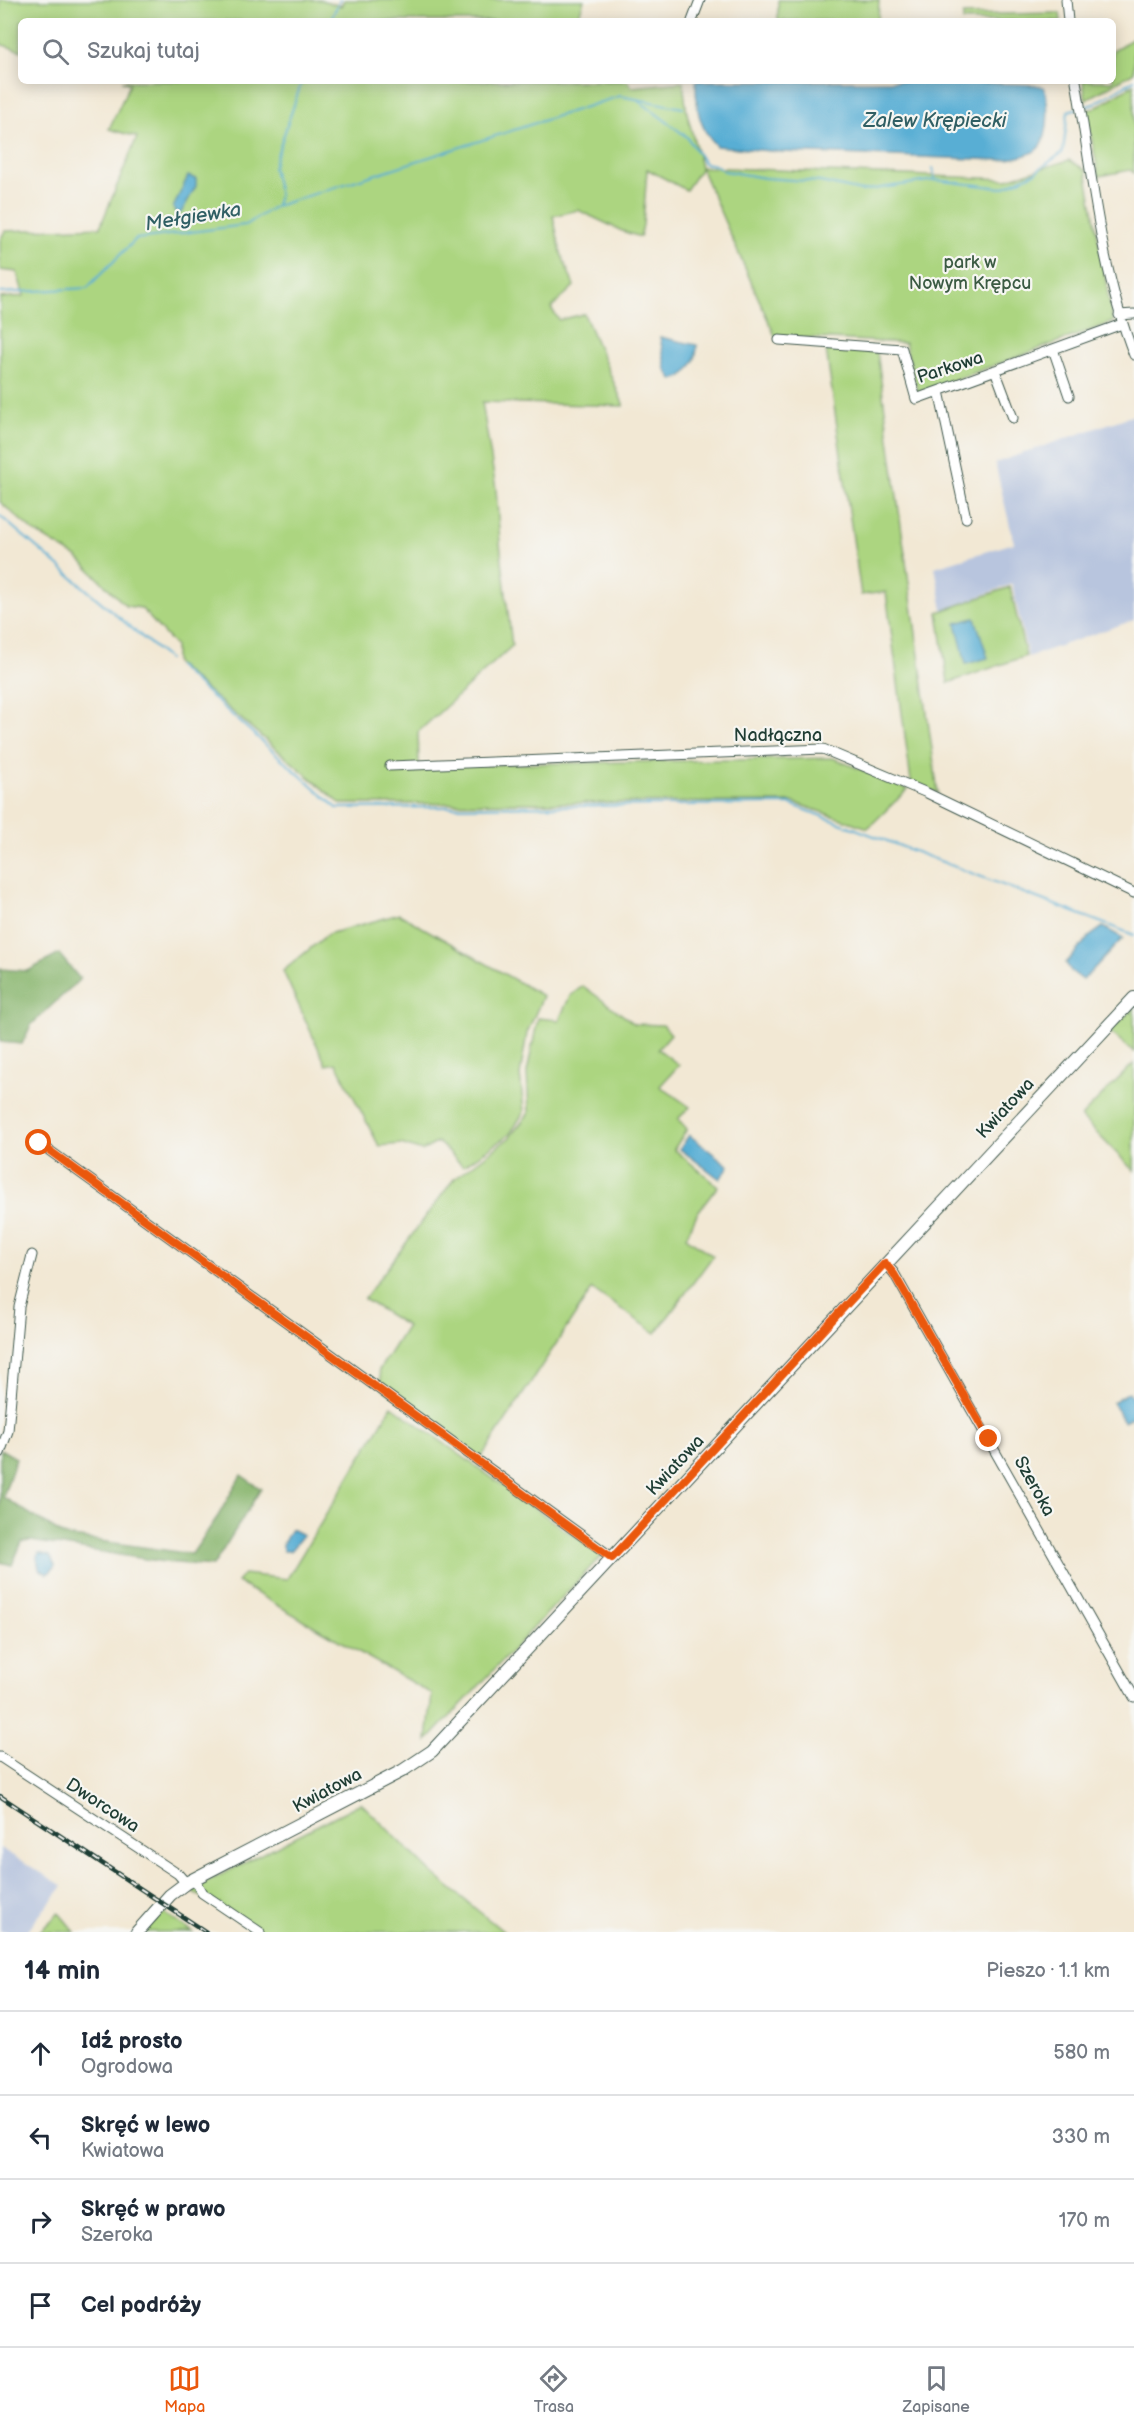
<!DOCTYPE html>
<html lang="pl">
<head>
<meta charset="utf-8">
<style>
  :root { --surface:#fff; --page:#f2f2f3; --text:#1f2937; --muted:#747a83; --line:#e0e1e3; --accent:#ea580c }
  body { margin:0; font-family:"Balsamiq Sans",sans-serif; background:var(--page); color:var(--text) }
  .stop { position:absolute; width:18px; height:18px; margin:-14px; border:4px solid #ea580c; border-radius:50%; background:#fff }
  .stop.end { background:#ea580c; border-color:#fff; box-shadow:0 2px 6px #0008 }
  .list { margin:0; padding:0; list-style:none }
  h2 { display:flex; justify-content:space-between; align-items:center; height:78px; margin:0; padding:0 24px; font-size:26px }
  h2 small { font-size:20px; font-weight:400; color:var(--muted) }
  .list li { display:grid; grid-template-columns:39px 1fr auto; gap:18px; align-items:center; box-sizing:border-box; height:84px; padding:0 24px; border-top:2px solid var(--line) }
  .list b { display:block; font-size:22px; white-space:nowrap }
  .list p { margin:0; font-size:20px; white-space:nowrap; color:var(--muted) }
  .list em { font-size:20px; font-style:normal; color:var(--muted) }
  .icon { flex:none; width:33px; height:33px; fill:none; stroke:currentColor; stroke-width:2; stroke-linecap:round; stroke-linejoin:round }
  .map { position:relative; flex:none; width:1134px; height:1932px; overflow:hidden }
  .search { position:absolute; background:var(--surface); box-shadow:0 3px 15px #0003; left:18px; right:18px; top:18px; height:66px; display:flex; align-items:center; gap:15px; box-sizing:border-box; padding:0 21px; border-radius:9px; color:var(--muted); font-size:22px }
  .sheet { height:414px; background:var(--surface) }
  nav { display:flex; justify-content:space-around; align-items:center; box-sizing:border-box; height:84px; border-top:2px solid var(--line); background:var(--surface); font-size:16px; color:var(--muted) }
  nav a { display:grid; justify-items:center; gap:3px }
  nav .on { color:var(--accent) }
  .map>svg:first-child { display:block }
</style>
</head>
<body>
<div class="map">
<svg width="1134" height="1932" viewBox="0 0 1134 1932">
  <rect width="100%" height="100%" fill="#f6f6f2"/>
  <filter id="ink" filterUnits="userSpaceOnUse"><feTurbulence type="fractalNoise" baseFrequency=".0167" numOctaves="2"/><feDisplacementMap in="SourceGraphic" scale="12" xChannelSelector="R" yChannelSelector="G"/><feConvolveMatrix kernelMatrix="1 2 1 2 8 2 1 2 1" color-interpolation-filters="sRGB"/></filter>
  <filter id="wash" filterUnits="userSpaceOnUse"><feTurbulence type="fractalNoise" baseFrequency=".008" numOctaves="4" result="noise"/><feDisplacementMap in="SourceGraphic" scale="24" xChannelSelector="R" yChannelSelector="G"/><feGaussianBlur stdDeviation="1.35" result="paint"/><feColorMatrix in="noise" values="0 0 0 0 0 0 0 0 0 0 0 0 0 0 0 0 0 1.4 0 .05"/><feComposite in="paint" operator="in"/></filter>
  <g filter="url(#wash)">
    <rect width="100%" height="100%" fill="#f2e8d4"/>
    <path fill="#b8c5de" d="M1134,415V620L1028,657L1012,584L943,610L935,567L1014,543L995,463Z
      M0,1848L63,1886L26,1932H0Z"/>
    <path fill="#acd580" stroke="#66895a" stroke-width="1.5" d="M0,0H321L341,6L344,0H584L577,21H21V51L0,44Z
      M778,0H879L878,21H778Z
      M1060,13L1061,21H963V15Z
      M1134,38V72L1086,100L1083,81H1113V50Z
      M122,81H627L632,87L683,82L687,113L701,167L1007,179L1069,160L1086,170L1113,322L918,393L905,343L775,336L701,168L686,190L647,169L643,225L640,237L622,231L578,210L553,216L561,253L574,286L551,308L559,320L584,314L624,406L482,402L496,489L500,543L512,646L418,732L419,766L833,758L908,789L868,828L792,802L341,804L175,663V646L141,608L126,606L77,557L33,531L0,502V298L24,296L17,272L0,270V240L5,231L100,227L137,137L109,129L130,84Z
      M1134,84V173L1130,170L1099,176L1086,111L1095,108Z
      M826,349L877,352L938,793L911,781L886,592L861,595Z
      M1010,587L1026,656L948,683L938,612Z
      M399,914L543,996L527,1033L520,1075L524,1112L510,1134L463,1166L438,1142L422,1151L401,1144L379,1146L336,1063L326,1065L283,971L328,934Z
      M583,986L635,1024L663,1025L671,1034L658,1049L679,1065L660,1086L690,1107L678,1119L687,1129L674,1149L718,1186L698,1212L686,1237L713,1256L656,1333L592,1289L481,1458L382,1388L379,1370L407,1326L364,1299L454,1179L509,1138L529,1113L527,1072L538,1018L559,1020L570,996Z
      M1134,1007V1052L1110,1032Z
      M1134,1063V1171L1081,1117Z
      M392,1406L565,1530L603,1554L427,1741L432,1694L237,1582L244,1574L287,1579Z
      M361,1803L433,1874L504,1932H256L191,1890Z
      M163,1912L192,1932H145Z
      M59,1913L75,1932H39Z"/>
    <path fill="#89b66e" stroke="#547a51" stroke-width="1.5" d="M59,954L80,979L31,1025L22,1044L0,1042V969L28,971Z
      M0,1449L16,1458L3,1497L65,1536L192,1554L218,1516L241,1475L261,1489L213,1566L164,1562L31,1541L22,1542L12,1565L0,1562Z"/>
    <path fill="#58aed4" stroke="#3c7684" stroke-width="1.5" d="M696,81H940L1036,85L1044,87C1049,104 1051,139 1035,151C1026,157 1012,158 1002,160L782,152L716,146C698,126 696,107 696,81Z
      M188,176L196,179V186L181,213H176L173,208Z
      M660,337L697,345C697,360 689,376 673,380L666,370Z
      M975,618L988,658L966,664L956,623Z
      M1103,927L1123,938L1083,980L1071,971L1066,963L1089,937Z
      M689,1135L729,1166L720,1179L680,1149Z
      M1129,1392L1134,1401V1416L1124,1422L1113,1402Z
      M291,1529L303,1535L290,1551H283V1544Z
      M39,1553L50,1556L55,1566L48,1574L39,1569L37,1557Z"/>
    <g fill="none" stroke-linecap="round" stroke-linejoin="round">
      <path stroke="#58aed4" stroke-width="2" d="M330,21L340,0
        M638,100L687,137L704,163L715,165L724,171L765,178L820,182L861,191L935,180L1002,188L1034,173L1063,152L1068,111L1079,108
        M1084,107L1094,104L1134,80
        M933,168L935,180
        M276,206L620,96L683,108
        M0,293L87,288L136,239L245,225L276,206L279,195L273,167L302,81
        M0,516L168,659
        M177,666L337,808L790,804L1134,935"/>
    </g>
  </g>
  <g filter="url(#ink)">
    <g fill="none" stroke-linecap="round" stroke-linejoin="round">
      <defs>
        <path id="minor" d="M1066,0L1068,21
          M692,21L700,0
          M1076,81C1092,173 1100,268 1134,355
          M1119,315L1134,314
          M779,340L902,349L916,399L1122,324
          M1053,349L1069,396
          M995,370L1013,418
          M939,391L966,518
          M390,766L823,749L927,793L1134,893
          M39,1143L613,1558
          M885,1263L894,1273L1134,1697
          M0,1453L8,1431L19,1307L32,1255
          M0,1757L178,1874L186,1883
          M194,1879L202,1893L260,1932"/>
        <path id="tertiary" d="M137,1932L170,1895L186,1883L402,1771L432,1751L1134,998"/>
      </defs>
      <use href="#minor" stroke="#3f574c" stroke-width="11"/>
      <use href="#tertiary" stroke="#3f574c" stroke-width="14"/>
      <use href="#minor" stroke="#fff" stroke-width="9"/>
      <use href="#tertiary" stroke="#fff" stroke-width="12"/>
      <defs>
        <path id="rail" d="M0,1796L206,1932"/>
      </defs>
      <use href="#rail" stroke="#1f3d34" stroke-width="4.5"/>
      <use href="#rail" stroke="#f6f6f2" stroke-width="2" stroke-dasharray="7" stroke-linecap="butt"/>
    </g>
  </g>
  <g fill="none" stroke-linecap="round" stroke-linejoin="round" filter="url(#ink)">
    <path stroke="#ea580c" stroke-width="8" d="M39,1143L612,1558L885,1263L894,1274L989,1439"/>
  </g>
  <g text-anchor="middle" stroke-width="4.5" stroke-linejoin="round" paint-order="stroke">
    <g font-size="18" fill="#3b5b43" stroke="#f6f6f2">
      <text x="970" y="268">park w<tspan x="970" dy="21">Nowym Krępcu</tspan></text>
    </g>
    <g font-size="18" fill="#1f3d34" stroke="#f6f6f2">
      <text transform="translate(950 367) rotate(-18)" y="6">Parkowa</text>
      <text x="778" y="741">Nadłączna</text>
      <text transform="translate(1005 1108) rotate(-47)" y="6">Kwiatowa</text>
      <text transform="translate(675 1465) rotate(-47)" y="6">Kwiatowa</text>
      <text transform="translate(1035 1486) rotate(61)" y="6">Szeroka</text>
      <text transform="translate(327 1790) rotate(-28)" y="6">Kwiatowa</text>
      <text transform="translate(103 1805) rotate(33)" y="6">Dworcowa</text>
    </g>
    <g font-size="20" font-style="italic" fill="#305f64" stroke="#f6f6f2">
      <text x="935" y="127">Zalew Krępiecki</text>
      <text transform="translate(193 216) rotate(-9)" y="7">Mełgiewka</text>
    </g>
  </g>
</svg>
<div class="stop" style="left:39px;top:1143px"></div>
<div class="stop end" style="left:989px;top:1439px"></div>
<div class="search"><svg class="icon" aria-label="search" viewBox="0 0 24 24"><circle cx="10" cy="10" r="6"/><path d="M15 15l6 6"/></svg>Szukaj tutaj</div>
</div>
<section class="sheet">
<h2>14 min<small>Pieszo · 1.1 km</small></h2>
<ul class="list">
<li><svg class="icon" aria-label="ahead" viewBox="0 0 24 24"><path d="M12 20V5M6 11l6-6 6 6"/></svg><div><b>Idź prosto</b><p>Ogrodowa</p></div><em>580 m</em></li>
<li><svg class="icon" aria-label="left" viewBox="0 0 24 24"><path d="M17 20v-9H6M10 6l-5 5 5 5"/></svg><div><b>Skręć w lewo</b><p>Kwiatowa</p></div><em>330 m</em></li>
<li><svg class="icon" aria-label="right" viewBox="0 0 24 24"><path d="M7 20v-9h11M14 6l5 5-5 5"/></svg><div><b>Skręć w prawo</b><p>Szeroka</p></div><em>170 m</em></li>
<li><svg class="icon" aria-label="arrive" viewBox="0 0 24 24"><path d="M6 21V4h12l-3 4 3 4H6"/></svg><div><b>Cel podróży</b></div></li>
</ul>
</section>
<nav>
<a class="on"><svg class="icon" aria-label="map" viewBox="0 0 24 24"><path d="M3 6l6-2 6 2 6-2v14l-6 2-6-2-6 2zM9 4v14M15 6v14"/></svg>Mapa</a>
<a><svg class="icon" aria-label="directions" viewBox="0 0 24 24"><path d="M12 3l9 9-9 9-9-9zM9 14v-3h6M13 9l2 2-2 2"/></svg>Trasa</a>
<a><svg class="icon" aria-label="saved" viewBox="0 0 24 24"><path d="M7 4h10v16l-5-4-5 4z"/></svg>Zapisane</a>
</nav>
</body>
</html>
